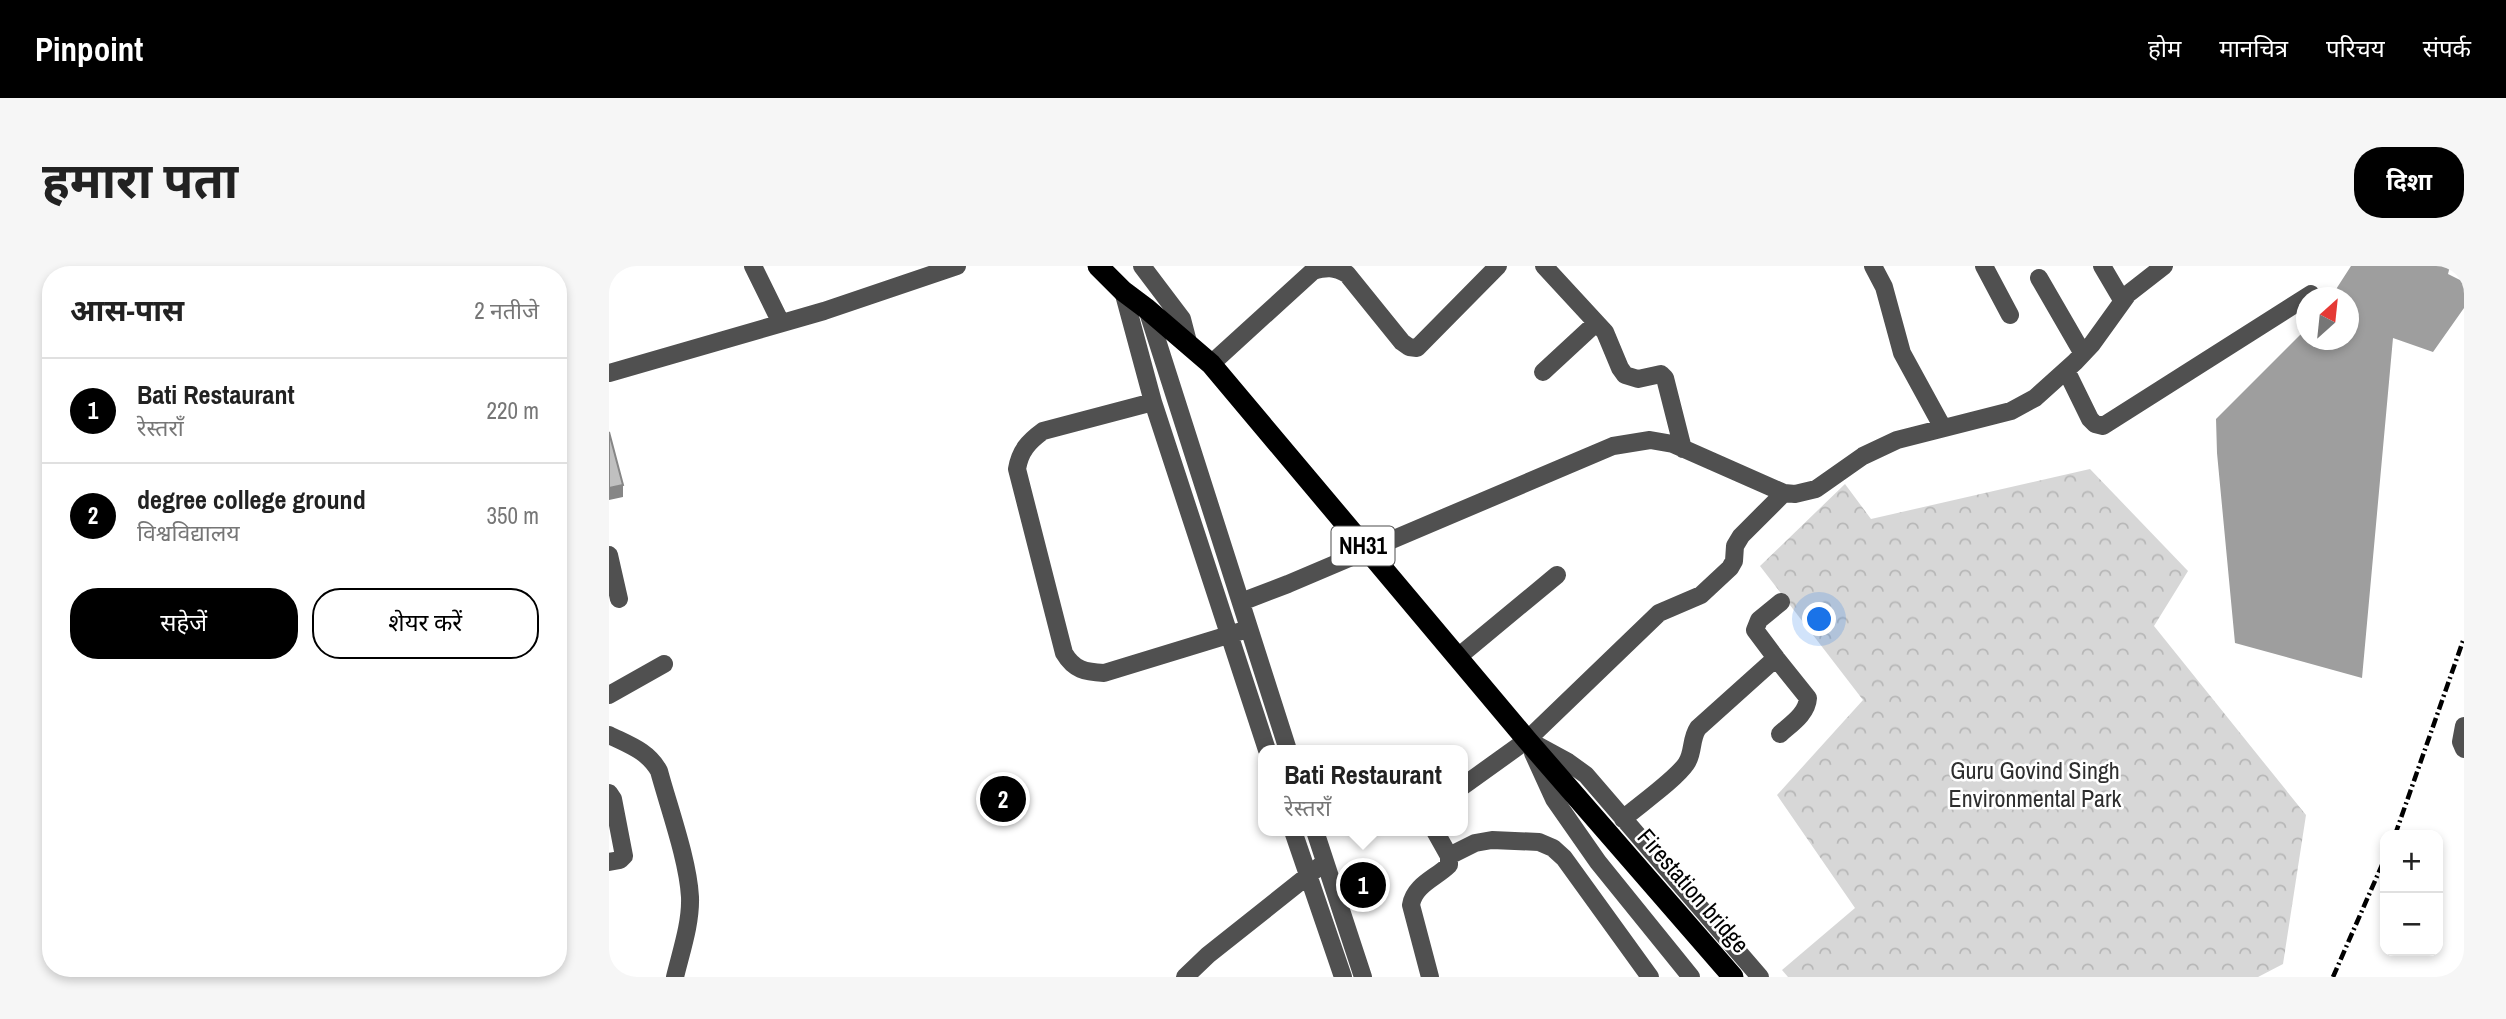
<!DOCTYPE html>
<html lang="hi">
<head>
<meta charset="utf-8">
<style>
  :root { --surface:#fff; --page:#f6f6f6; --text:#222; --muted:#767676; --line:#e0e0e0; --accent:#000 }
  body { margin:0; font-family:"Archivo Narrow","Noto Sans Devanagari",sans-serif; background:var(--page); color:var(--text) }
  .controls { position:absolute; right:21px; bottom:21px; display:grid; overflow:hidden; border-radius:14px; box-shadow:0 4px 10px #0003 }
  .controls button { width:63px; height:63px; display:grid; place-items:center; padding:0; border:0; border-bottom:2px solid var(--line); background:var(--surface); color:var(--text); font:35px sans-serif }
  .compass { position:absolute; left:1687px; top:21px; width:63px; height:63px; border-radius:50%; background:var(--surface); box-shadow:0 4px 10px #0003; rotate:27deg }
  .you { position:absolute; left:1211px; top:354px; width:24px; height:24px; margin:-18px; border:5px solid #fff; border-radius:50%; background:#1a73e8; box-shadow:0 0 0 10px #1a73e833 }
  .badge { display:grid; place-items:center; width:46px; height:46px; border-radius:50%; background:var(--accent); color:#fff; font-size:23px; font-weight:700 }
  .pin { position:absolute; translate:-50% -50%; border:4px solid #fff; box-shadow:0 2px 7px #0006 }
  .popup { position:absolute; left:649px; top:479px; width:210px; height:91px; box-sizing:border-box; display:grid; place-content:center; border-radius:14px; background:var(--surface); filter:drop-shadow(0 2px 5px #0005); font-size:23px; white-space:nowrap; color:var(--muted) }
  .popup b { font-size:26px; color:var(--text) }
  .popup::after { content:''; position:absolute; left:50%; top:100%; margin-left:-14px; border:14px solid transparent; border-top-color:var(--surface) }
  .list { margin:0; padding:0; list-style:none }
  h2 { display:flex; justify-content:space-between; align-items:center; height:91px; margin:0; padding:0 28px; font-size:30px }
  h2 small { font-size:23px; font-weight:400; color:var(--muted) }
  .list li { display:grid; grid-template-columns:46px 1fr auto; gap:21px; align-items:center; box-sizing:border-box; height:105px; padding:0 28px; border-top:2px solid var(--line) }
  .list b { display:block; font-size:26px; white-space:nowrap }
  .list p { margin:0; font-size:23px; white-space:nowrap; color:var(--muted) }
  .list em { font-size:23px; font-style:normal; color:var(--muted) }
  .actions { display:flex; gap:14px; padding:21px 28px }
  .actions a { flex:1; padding:16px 0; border:2px solid var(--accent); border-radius:28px; text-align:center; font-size:24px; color:var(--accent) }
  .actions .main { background:var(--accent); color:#fff }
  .map { position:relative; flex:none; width:1855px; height:711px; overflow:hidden; border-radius:28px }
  header { display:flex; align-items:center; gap:42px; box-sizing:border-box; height:98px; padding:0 35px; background:var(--accent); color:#fff }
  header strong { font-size:33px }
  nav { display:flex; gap:38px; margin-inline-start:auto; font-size:24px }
  .intro { display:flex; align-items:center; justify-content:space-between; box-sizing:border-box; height:168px; padding:0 42px }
  h1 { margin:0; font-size:49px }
  .button { padding:18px 32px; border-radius:28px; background:var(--accent); color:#fff; font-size:24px; font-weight:700 }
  main { display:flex; gap:42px; padding:0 42px }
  aside { flex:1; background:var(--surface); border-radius:28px; box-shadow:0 4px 10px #0003 }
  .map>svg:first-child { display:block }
</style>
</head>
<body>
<header>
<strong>Pinpoint</strong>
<nav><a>होम</a><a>मानचित्र</a><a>परिचय</a><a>संपर्क</a></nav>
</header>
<div class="intro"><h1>हमारा पता</h1><a class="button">दिशा</a></div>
<main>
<aside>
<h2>आस-पास<small>2 नतीजे</small></h2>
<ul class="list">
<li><span class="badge">1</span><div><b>Bati Restaurant</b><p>रेस्तराँ</p></div><em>220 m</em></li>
<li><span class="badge">2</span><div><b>degree college ground</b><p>विश्वविद्यालय</p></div><em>350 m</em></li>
</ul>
<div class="actions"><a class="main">सहेजें</a><a>शेयर करें</a></div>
</aside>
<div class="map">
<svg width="1855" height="711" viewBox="0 0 1855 711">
  <defs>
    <pattern id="forest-crowns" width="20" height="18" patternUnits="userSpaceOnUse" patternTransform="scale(1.75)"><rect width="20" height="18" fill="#d7d7d7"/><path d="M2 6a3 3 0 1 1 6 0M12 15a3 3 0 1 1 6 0" fill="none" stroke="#b7b7b7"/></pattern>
  </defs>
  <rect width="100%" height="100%" fill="#fff"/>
  <path fill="url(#forest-crowns)" d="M1481,203L1579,305L1545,360L1697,549L1674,698L1649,711H1179L1173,704L1246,642L1168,529L1254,434L1151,300L1236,218L1262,253Z"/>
  <path fill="#9e9e9e" d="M1742,0H1841L1839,8L1855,16V42L1824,86L1784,72L1753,412L1626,377L1608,187L1607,153L1697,63L1698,74H1740V32L1722,31Z"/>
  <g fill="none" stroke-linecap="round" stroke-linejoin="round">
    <path stroke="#505050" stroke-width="18" d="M144,0L172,57
      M533,0L573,53L579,76
      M935,0L996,66L1011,102L1016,109L1029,113L1052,108L1056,112L1074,183
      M1264,0L1275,21L1293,87L1334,162
      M1375,0L1401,49
      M1493,0L1513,34
      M1430,12L1474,88
      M514,25L544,136L658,484
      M538,43L679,484
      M602,98L704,5C718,1 725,1 738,8L793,76L800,81L808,82L889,0
      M1457,104L1481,153L1486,158L1494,160L1702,28
      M934,106L987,57
      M0,107L215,45L348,0
      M544,136L434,165C419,176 411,185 408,203L455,387C465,404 476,406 495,407L639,363
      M0,289L10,333
      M632,336L679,318L1004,180L1041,174L1064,178L1175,227L1186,228L1207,223L1254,190L1288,174L1402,145L1426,132L1466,96L1483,78L1519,28L1555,0
      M849,391L948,309
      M1167,392L1199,432C1198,448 1182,458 1171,468
      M0,429L55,398
      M1855,460L1852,476L1855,483
      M0,469C20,479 39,485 50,505C60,542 79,594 81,631C82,657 72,686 66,711
      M924,477L959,496L977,509L1151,711
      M924,487L945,533L989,596L1082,711
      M854,520L918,474L1050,347L1092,329L1121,302L1125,295L1126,280L1132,270L1175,227
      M0,527L4,533L15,590L11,594L0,596
      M1014,553C1030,539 1066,514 1077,498C1085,487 1081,474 1089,462L1167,392L1146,364L1150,354L1172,336
      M684,565L734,711
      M706,565L754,711
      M840,590L866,577L883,574L930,576L944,582L955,592L1041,711
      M576,711L599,689L716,596
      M821,711L802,639C805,619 827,612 840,599V590L826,565"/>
    <path stroke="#000" stroke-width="21" d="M489,0L514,25L538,43L602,98L918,474L1124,711"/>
    <path stroke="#000" stroke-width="4.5" stroke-dasharray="10 3.5 2 3.5" stroke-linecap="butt" d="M1786,569L1855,372
      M1724,711L1776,592"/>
  </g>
  <path fill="#868686" d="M14,219V231L0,234V222Z"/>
  <path fill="#c0c0c0" stroke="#868686" stroke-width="2" d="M0,166L14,219L0,222Z"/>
  <g text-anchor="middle" stroke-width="5" stroke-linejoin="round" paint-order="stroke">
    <rect fill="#fff" stroke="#4c4c4c" stroke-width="2" x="722.5" y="260.5" width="63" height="39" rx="5"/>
    <g font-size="23" font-weight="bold" fill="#000">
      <text x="754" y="288">NH31</text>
    </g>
    <g font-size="24" fill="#2e2e2e" stroke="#fff">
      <text x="1426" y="513">Guru Govind Singh<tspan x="1426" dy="28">Environmental Park</tspan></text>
    </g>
    <g font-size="24" fill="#000" stroke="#fff">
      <text transform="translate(1084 625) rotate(49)" y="8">Firestation bridge</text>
    </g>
  </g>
</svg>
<div class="controls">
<button>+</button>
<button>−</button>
</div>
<svg class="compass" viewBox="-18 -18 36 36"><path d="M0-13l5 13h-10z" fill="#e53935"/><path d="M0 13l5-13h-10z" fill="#767676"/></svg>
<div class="you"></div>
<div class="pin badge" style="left:754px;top:619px">1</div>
<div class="popup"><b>Bati Restaurant</b>रेस्तराँ</div>
<div class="pin badge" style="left:394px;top:533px">2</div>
</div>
</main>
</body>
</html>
